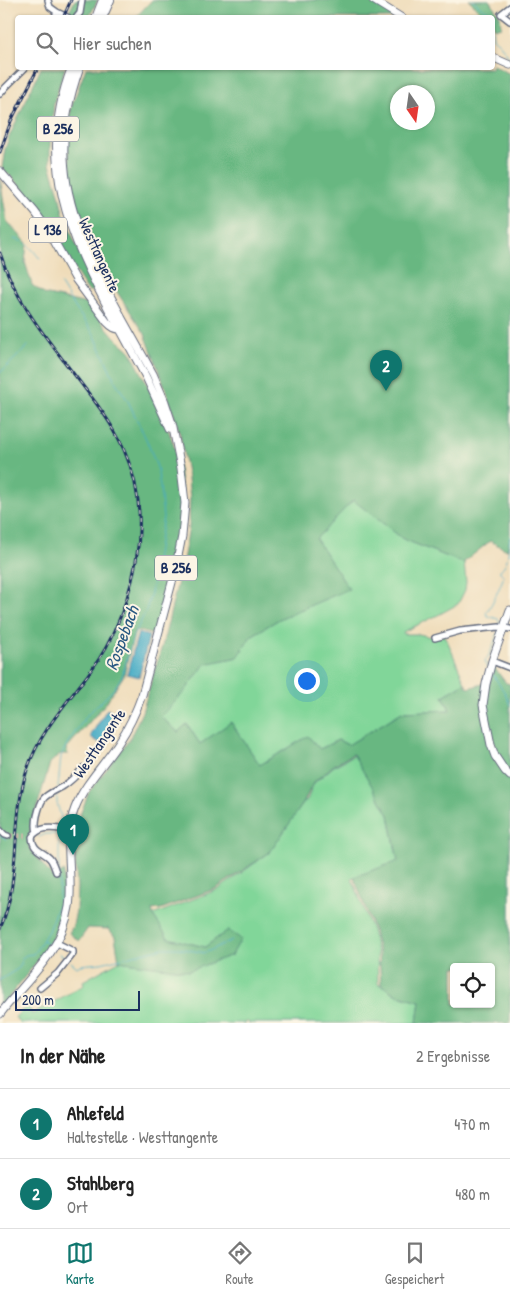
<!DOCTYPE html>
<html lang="de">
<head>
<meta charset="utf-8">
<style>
  :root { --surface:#fff; --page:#f6f6f6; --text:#222; --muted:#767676; --line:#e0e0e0; --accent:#0f766e }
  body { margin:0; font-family:"Patrick Hand",sans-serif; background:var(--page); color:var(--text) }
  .controls { position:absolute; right:15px; bottom:15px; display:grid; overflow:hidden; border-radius:5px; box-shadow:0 1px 4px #0004 }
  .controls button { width:45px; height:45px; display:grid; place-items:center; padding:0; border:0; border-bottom:1px solid var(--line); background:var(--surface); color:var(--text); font:25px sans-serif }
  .compass { position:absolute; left:390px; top:85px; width:45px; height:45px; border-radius:50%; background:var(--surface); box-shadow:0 1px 4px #0004; rotate:167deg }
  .scale { position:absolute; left:15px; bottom:12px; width:125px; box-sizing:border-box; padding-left:5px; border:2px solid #1b2f5e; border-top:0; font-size:14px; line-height:18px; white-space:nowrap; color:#1b2f5e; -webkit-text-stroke:4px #fcf5e5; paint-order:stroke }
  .you { position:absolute; left:306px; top:680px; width:18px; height:18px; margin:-12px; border:4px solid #fff; border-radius:50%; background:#1a73e8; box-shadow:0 0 0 8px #1a73e833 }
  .badge { display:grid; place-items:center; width:32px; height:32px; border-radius:50%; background:var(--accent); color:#fff; font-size:16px; font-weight:700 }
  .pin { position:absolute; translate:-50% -41px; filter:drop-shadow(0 1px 2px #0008) }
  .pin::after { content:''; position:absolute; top:26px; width:18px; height:15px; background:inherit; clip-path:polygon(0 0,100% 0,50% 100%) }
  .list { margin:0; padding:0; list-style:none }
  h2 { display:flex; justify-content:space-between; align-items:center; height:65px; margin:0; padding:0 20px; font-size:21px }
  h2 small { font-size:16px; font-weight:400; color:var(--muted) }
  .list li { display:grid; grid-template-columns:32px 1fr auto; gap:15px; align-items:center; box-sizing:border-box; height:70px; padding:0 20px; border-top:1px solid var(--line) }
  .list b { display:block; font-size:19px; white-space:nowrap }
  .list p { margin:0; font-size:16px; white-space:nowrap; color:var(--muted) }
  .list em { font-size:16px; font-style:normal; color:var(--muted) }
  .icon { flex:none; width:28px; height:28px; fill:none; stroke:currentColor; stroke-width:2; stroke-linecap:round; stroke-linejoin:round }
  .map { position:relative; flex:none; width:510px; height:1023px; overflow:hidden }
  .search { position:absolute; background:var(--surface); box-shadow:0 1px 4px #0004; left:15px; right:15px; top:15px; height:55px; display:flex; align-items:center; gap:12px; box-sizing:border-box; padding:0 18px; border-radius:5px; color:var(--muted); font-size:19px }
  .sheet { height:205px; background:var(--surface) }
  nav { display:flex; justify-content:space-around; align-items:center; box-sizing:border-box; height:70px; border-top:1px solid var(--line); background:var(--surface); font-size:14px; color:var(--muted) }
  nav a { display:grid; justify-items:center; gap:2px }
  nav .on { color:var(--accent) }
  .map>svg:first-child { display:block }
</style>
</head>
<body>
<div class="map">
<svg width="510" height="1023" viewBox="0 0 510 1023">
  <rect width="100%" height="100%" fill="#fcf5e5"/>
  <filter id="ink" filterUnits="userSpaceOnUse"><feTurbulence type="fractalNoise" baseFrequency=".02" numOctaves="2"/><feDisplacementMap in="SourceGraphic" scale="10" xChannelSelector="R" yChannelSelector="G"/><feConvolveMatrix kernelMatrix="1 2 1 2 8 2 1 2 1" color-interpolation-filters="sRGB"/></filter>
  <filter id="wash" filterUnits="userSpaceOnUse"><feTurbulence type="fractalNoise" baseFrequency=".0096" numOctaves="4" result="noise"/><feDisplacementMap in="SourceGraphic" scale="20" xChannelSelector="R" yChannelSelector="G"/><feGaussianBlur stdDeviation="1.12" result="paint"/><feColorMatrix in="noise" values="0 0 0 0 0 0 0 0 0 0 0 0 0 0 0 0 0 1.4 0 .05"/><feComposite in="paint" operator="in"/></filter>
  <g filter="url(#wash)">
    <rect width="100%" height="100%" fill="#efdcb9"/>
    <path fill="#81d699" stroke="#4e827c" d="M354,500L403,539L463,563L464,562L466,582L465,590L458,604L440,614L403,632L404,634H419L435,638L445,635L465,683L443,696L450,710L402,712L348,745L338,740L320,749L308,737L260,765L231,723L200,744L187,724L178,732L161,717L185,691L205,664L238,657L251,636L281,618L348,589L316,539L341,511Z
      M354,755L389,815L398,862L352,878L372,930L377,951L378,983L395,994L420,1001L417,1023H249L247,1021L244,1023H19L15,1017L28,1005L32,1014L84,985L83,981L119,961L189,971L228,930L205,947L168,938L153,915L219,889L270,852L304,802L307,800L314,783L334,766Z"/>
    <path fill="#68b781" stroke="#427370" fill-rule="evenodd" d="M75,0H98L89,17L66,18Z
      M152,0H377L392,16L391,18H135Z
      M469,0H489L500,16L501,27L496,28L493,27L492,18C481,17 477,7 469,0Z
      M493,65L510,74V538L507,550L490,541L463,563L403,539L353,500L316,539L349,589L281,618L251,636L238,657L205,664L185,691L161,717L178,732L187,724L200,744L231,722L260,765L308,736L320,749L338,740L348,745L402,712L450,710L443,696L465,683L468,688L483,684L493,757L510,779V1023H417L420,1001L395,994L381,984L379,952L374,931L354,877L398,861L389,815L353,754L334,765L313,783L304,802L270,852L217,888L161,909L152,910L153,915L168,938L205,947L228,930L241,939L232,955L189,971L119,961L115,937L109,929L88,928L79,941L69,933L73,926L76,910L77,887L74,842L78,820L89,792L129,740L142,712L163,643L183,561L189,527L190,498L188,478L180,434L165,387L145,334L119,295L87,239L72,183L68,147L71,108L86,68H492ZM398,92H428V122H398ZM454,967H491V1004H454Z
      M41,68H65L54,102L50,146V164L59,193L63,212L71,233L95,287L92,291H88L67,258L45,216L31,197L2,168L5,149L9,137Z
      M0,179L7,221L27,243L25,262L32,285L44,294L91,305C99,317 108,331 119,341C123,345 127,347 131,352C146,383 166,417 175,450C192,514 171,574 155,635L135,630L124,675L106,703L66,749L68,754H60L50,763L30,831L29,847L53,878L64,871V898L60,921L50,945L0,1008Z
      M493,666L506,683L510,684V772L497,756L486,706L489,681Z"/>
    <path fill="#45abc5" stroke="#306d92" d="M138,633L149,636L139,677L127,674Z
      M107,709L121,717L106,743L103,745L92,738L91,735Z"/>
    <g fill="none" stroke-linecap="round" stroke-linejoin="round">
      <path stroke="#45abc5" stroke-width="1" d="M473,0C478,5 485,11 492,12L494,16L492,21
        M492,29L493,38L500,44L510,59
        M14,239C26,240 33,250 40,259
        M0,373L28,346
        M500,624L498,619L488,616L486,613C493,603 500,587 504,576L500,572V570C510,563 508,547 510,536
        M487,667L485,661C492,653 495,638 500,629
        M492,673L505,693L510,705
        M58,788L61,756L67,744L88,714L99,704L114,689L122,676L134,635L146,611L151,593L163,517L160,487L157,467L147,441L128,401L115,381L94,334L78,312L61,285
        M57,792V803L61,817L59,827
        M0,835L6,839
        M39,837L46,834H58
        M43,940L50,946
        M59,953L66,958
        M71,962L77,967L80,965L101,963L163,948H178L205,953L232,940
        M0,980L19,968L21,964L22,958L26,955L33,954L39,946L48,931L59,902V831"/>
    </g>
  </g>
  <g filter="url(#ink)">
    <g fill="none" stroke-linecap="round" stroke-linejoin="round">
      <path stroke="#c5b9a7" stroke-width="5" stroke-dasharray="5 2.5" stroke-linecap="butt" d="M8,836H25"/>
      <defs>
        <path id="minor" d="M48,0L50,7L57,12L54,18
          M510,7L501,14L510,21
          M57,12L69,18
          M76,18L80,13L82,0
          M0,94L6,87L25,68
          M435,638L460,631L499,627L510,629
          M492,661L510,668
          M0,830L5,835L8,836
          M37,832C35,826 36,821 37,816C42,795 45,796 62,787C70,782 77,775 83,768
          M56,872C55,869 53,863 51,860C45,851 33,853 32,837C41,824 56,829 69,830
          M40,988L58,973L73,954V951L57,943"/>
        <path id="major" d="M373,0L402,18
          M492,57L510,65
          M0,171L35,212L48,230L76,280L107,322C116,332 120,327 130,333
          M114,318L146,377L170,429
          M510,610L492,661L486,684L483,705L491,745L495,756L505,771L510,776
          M0,1014C26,980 62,952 69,907C74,874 62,841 75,808C85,783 104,765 119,742C129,727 136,712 142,695L175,571L182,536L185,503L181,468L172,423L165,402L153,374L120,315"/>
        <path id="highway" d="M96,18L103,0
          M102,18L110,0
          M72,68C36,160 70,237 114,318
          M79,68C68,99 61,132 64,165C68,219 95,269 120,315"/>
      </defs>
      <use href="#minor" stroke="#656c7e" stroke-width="8"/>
      <use href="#major" stroke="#656c7e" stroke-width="9"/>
      <use href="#highway" stroke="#656c7e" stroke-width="10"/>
      <use href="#minor" stroke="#fff" stroke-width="5"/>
      <use href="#major" stroke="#fff" stroke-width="7"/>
      <use href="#highway" stroke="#fff" stroke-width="8"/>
      <defs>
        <path id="rail" d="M63,18L71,0
          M0,152L11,121L38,68
          M0,253C16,305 54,347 86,390C101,409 115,428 124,450C146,499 142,552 126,601C119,622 111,641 99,659C74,696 41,727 27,770C10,822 22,879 0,929"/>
      </defs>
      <use href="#rail" stroke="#1b2f5e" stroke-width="3"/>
      <use href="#rail" stroke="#fcf5e5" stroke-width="1" stroke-dasharray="4" stroke-linecap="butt"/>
    </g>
  </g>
  <g text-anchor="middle" stroke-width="4" stroke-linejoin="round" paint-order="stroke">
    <g fill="#fcf5e5" stroke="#5e6a86" stroke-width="1">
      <rect x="37" y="116.5" width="42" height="25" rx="4"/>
      <rect x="29" y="217.5" width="38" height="25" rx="4"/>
      <rect x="155" y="555.5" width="42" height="25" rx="4"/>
    </g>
    <g font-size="15" font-weight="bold" fill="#1b2f5e">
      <text x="58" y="134">B 256</text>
      <text x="48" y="235">L 136</text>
      <text x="176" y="573">B 256</text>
    </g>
    <g font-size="16" fill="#1b2f5e" stroke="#fcf5e5">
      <text transform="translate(100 255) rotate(66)" y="6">Westtangente</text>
      <text transform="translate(99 743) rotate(-56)" y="6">Westtangente</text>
    </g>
    <g font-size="18" font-style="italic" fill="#2a5a82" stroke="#fcf5e5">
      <text transform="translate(122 638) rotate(-70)" y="6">Rospebach</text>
    </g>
  </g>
</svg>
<div class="controls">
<button><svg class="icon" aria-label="locate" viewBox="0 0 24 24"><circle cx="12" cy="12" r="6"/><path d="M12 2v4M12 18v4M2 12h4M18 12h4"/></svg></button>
</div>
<svg class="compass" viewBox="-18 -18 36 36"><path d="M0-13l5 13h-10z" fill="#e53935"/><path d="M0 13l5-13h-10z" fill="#767676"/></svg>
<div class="scale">200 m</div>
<div class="you"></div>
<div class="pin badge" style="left:73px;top:855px">1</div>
<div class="pin badge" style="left:386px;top:391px">2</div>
<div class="search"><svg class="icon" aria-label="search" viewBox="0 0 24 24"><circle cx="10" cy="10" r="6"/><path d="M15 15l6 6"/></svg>Hier suchen</div>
</div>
<section class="sheet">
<h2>In der Nähe<small>2 Ergebnisse</small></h2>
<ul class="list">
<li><span class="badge">1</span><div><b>Ahlefeld</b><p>Haltestelle · Westtangente</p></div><em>470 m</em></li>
<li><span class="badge">2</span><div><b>Stahlberg</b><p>Ort</p></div><em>480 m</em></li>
</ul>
</section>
<nav>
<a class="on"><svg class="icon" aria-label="map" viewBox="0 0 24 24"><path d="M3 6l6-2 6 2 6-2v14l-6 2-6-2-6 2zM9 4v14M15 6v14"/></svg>Karte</a>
<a><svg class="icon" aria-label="directions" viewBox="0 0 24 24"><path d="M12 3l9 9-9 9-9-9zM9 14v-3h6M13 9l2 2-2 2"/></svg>Route</a>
<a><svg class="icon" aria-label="saved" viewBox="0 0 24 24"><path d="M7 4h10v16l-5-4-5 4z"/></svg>Gespeichert</a>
</nav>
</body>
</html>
